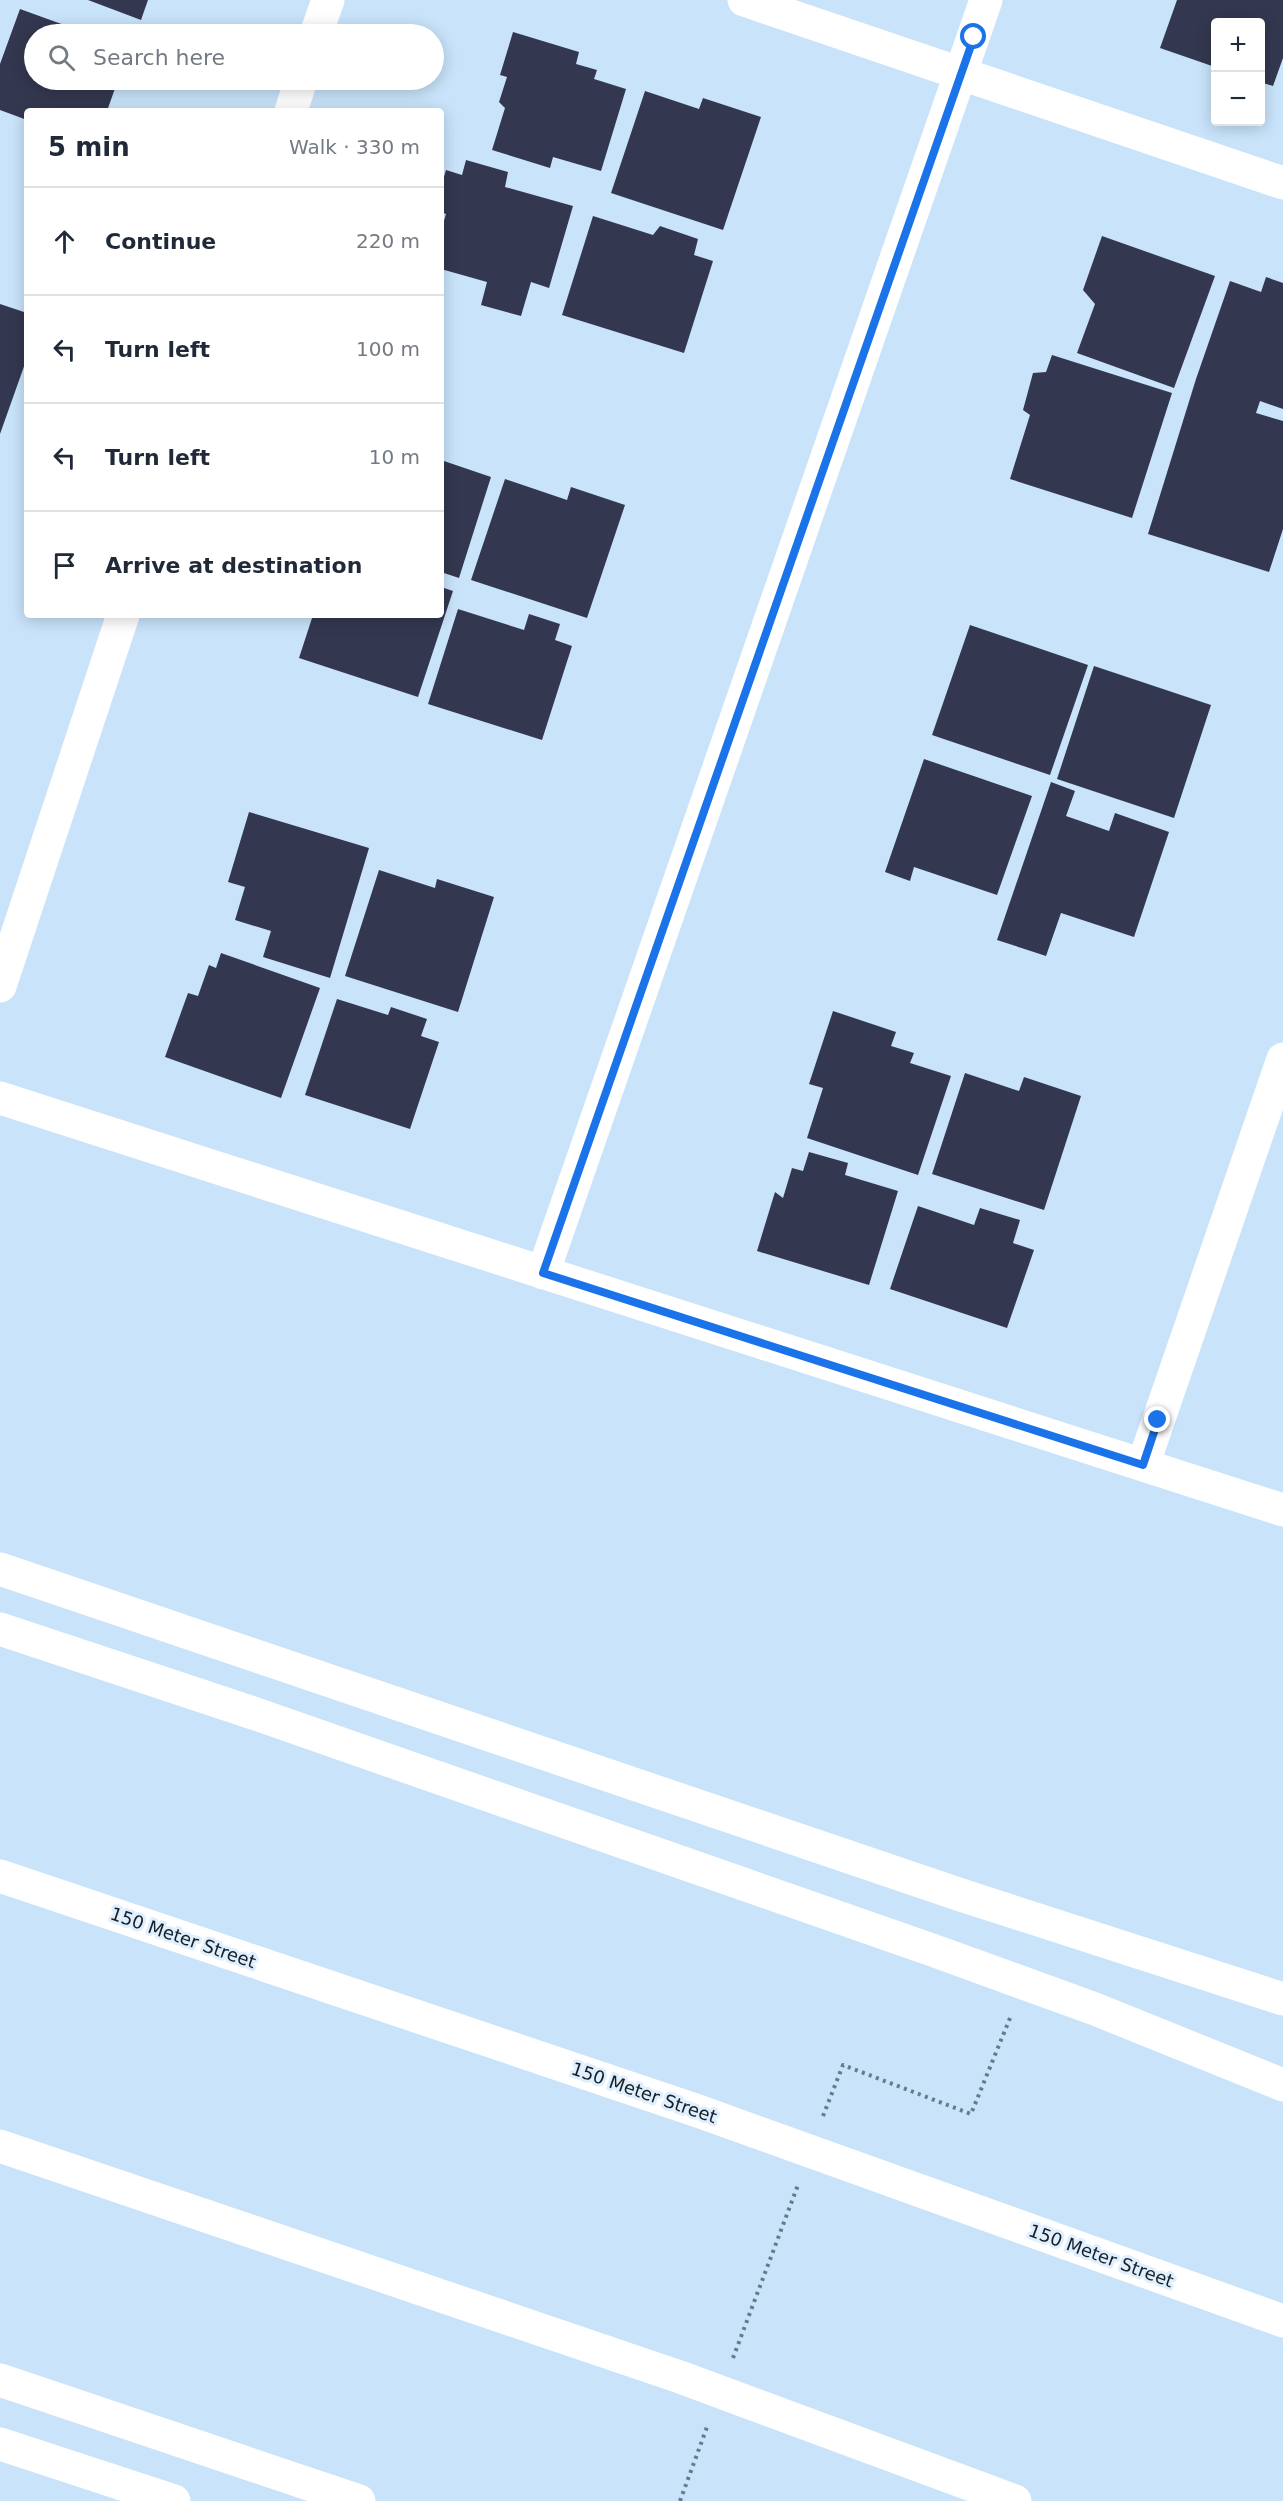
<!DOCTYPE html>
<html lang="en">
<head>
<meta charset="utf-8">
<style>
  :root { --surface:#fff; --page:#f6f6f7; --text:#1f2937; --muted:#747a83; --line:#e0e1e3 }
  body { margin:0; font-family:"DejaVu Sans",sans-serif; background:var(--page); color:var(--text) }
  .controls { position:absolute; right:18px; top:18px; display:grid; overflow:hidden; border-radius:6px; box-shadow:0 3px 15px #0003 }
  .controls button { width:54px; height:54px; display:grid; place-items:center; padding:0; border:0; border-bottom:2px solid var(--line); background:var(--surface); color:var(--text); font:30px sans-serif }
  .stop { position:absolute; width:18px; height:18px; margin:-14px; border:4px solid #1a73e8; border-radius:50%; background:#fff }
  .stop.end { background:#1a73e8; border-color:#fff; box-shadow:0 2px 6px #0008 }
  .list { margin:0; padding:0; list-style:none }
  h2 { display:flex; justify-content:space-between; align-items:center; height:78px; margin:0; padding:0 24px; font-size:26px }
  h2 small { font-size:20px; font-weight:400; color:var(--muted) }
  .list li { display:grid; grid-template-columns:39px 1fr auto; gap:18px; align-items:center; box-sizing:border-box; height:108px; padding:0 24px; border-top:2px solid var(--line) }
  .list b { display:block; font-size:22px; white-space:nowrap }
  .list em { font-size:20px; font-style:normal; color:var(--muted) }
  .icon { flex:none; width:33px; height:33px; fill:none; stroke:currentColor; stroke-width:2; stroke-linecap:round; stroke-linejoin:round }
  .map { position:relative; flex:none; width:1283px; height:2501px; overflow:hidden }
  .search { position:absolute; background:var(--surface); box-shadow:0 3px 15px #0003; left:24px; top:24px; width:420px; height:66px; display:flex; align-items:center; gap:15px; box-sizing:border-box; padding:0 21px; border-radius:33px; color:var(--muted); font-size:22px }
  .panel { position:absolute; background:var(--surface); box-shadow:0 3px 15px #0003; left:24px; top:108px; width:420px; height:510px; border-radius:6px }
  .map>svg:first-child { display:block }
</style>
</head>
<body>
<div class="map">
<svg width="1283" height="2501" viewBox="0 0 1283 2501">
  <rect width="100%" height="100%" fill="#c8e3fa"/>
  <path fill="#333850" d="M88,0H148L141,20Z
    M1177,0H1283V58L1273,86L1260,82V22H1215V67L1160,48Z
    M20,9L89,34H34V80H118L107,111H27V120L0,110V64Z
    M513,32L579,52L576,64L597,70L594,79L626,89L601,171L553,157L550,168L492,150L505,108L499,102L507,77L500,75Z
    M645,91L699,109L703,98L761,117L723,230L611,193Z
    M466,160L508,172L505,187L573,206L549,288L531,282L521,316L481,305L487,282L441,269V231L446,214L441,212V187L446,170L462,175Z
    M593,216L653,235L660,226L698,239L694,255L713,261L684,353L562,315Z
    M1102,236L1215,276L1174,388L1077,353L1095,304L1083,290Z
    M1266,277L1283,283V409L1260,401L1256,413L1283,421V529L1269,572L1148,534L1196,379L1230,281L1261,292Z
    M0,304L27,313V358L0,434Z
    M1052,355L1172,393L1132,518L1010,479L1030,415L1023,410L1033,373L1046,372Z
    M441,460L491,477L459,578L441,572Z
    M505,479L567,500L571,487L625,505L587,618L471,580Z
    M441,587L453,591L418,697L299,658L313,615H441Z
    M458,609L524,630L529,614L560,624L555,640L572,646L542,740L428,704Z
    M970,625L1088,665L1050,775L932,735Z
    M1094,666L1211,705L1174,818L1057,779Z
    M924,759L1032,796L997,895L914,867L910,881L885,872Z
    M1051,782L1075,791L1066,816L1109,831L1115,813L1169,832L1134,937L1061,913L1046,956L997,940Z
    M249,812L369,848L330,978L263,957L271,931L235,920L245,887L228,882Z
    M379,870L435,888L437,879L494,897L458,1012L345,976Z
    M221,953L320,988L281,1098L165,1057L188,993L198,996L209,965L216,968Z
    M337,999L388,1015L391,1007L427,1019L421,1036L439,1042L410,1129L305,1095Z
    M833,1011L896,1032L891,1046L914,1053L910,1063L951,1076L918,1175L807,1138L823,1088L809,1084Z
    M965,1073L1019,1091L1024,1077L1081,1096L1044,1210L932,1174Z
    M809,1152L848,1163L845,1175L898,1191L869,1285L757,1251L775,1192L783,1198L792,1168L803,1171Z
    M918,1206L974,1225L980,1208L1020,1220L1013,1243L1034,1250L1007,1328L890,1289Z"/>
  <g fill="none" stroke-linecap="round" stroke-linejoin="round">
    <path stroke="#687a89" stroke-width="4" stroke-dasharray="3 4.5" stroke-linecap="butt" d="M823,2116L843,2065L971,2114L1010,2018
      M733,2358L798,2185
      M680,2501L707,2427"/>
    <path stroke="#fff" stroke-width="33" d="M744,0L1283,183
      M316,34L328,0
      M291,111L301,80
      M0,986L123,615
      M0,1098L1283,1510
      M543,1273L986,0
      M1143,1465L1283,1059"/>
    <path stroke="#fff" stroke-width="33" d="M0,1569L961,1895L1283,1999
      M0,1629L250,1712L935,1951L1095,2009L1283,2085
      M0,2380L359,2501
      M0,2444L174,2501"/>
    <path stroke="#fff" stroke-width="33" d="M0,1876L698,2111L1283,2321
      M0,2146L680,2377L1015,2501"/>
  </g>
  <g fill="none" stroke-linecap="round" stroke-linejoin="round">
    <path stroke="#1a73e8" stroke-width="8" d="M974,37L543,1273L1143,1465L1158,1420"/>
  </g>
  <g text-anchor="middle" stroke-width="6" stroke-linejoin="round" paint-order="stroke">
    <g font-size="18" fill="#162028" stroke="#dfeffd">
      <text transform="translate(183 1938) rotate(19)" y="6">150 Meter Street</text>
      <text transform="translate(644 2093) rotate(19)" y="6">150 Meter Street</text>
      <text transform="translate(1101 2256) rotate(20)" y="6">150 Meter Street</text>
    </g>
  </g>
</svg>
<div class="controls">
<button>+</button>
<button>−</button>
</div>
<div class="stop" style="left:974px;top:37px"></div>
<div class="stop end" style="left:1158px;top:1420px"></div>
<div class="search"><svg class="icon" aria-label="search" viewBox="0 0 24 24"><circle cx="10" cy="10" r="6"/><path d="M15 15l6 6"/></svg>Search here</div>
<section class="panel">
<h2>5 min<small>Walk · 330 m</small></h2>
<ul class="list">
<li><svg class="icon" aria-label="ahead" viewBox="0 0 24 24"><path d="M12 20V5M6 11l6-6 6 6"/></svg><div><b>Continue</b></div><em>220 m</em></li>
<li><svg class="icon" aria-label="left" viewBox="0 0 24 24"><path d="M17 20v-9H6M10 6l-5 5 5 5"/></svg><div><b>Turn left</b></div><em>100 m</em></li>
<li><svg class="icon" aria-label="left" viewBox="0 0 24 24"><path d="M17 20v-9H6M10 6l-5 5 5 5"/></svg><div><b>Turn left</b></div><em>10 m</em></li>
<li><svg class="icon" aria-label="arrive" viewBox="0 0 24 24"><path d="M6 21V4h12l-3 4 3 4H6"/></svg><div><b>Arrive at destination</b></div></li>
</ul>
</section>
</div>
</body>
</html>
